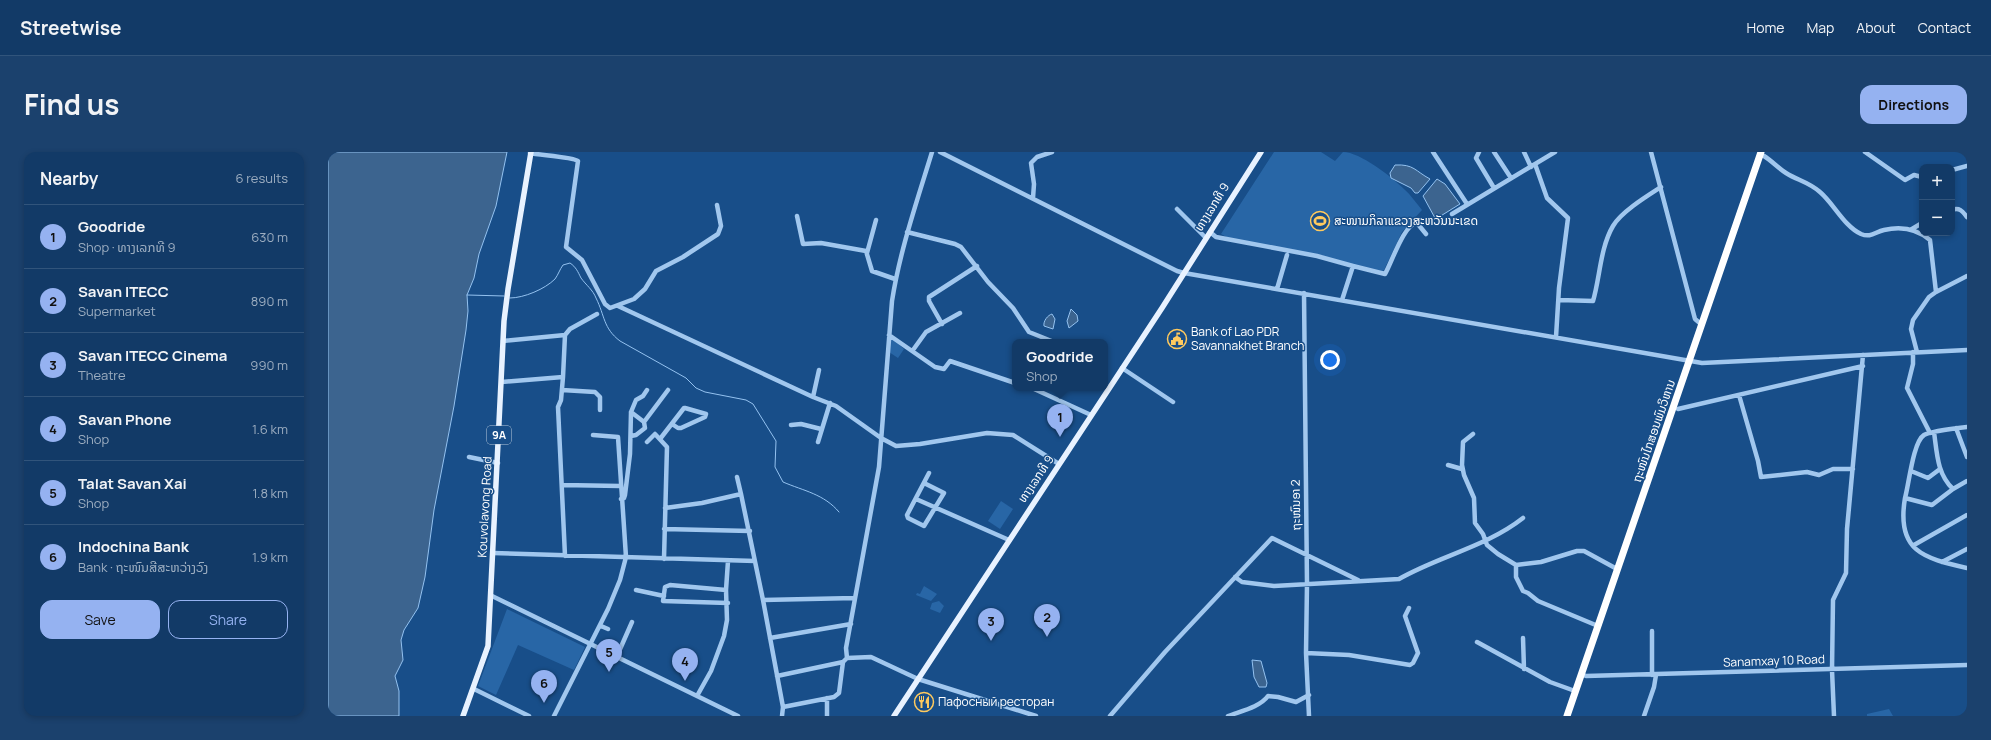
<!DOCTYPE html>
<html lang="en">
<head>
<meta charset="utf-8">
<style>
  :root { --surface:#123a67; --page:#1b416d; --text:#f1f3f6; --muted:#9cadc0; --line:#31547b; --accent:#95b2f1 }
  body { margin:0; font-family:Manrope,"Noto Sans Lao",sans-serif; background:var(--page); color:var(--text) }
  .controls { position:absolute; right:12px; top:12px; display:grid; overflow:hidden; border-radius:8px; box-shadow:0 2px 6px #0003 }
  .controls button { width:36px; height:36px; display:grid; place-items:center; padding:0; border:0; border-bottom:1px solid var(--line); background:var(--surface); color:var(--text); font:20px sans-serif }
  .you { position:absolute; left:1002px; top:208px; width:14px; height:14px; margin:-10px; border:3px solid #fff; border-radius:50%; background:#1a73e8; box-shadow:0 0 0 6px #1a73e833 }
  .badge { display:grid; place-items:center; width:26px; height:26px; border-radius:50%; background:var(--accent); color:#111; font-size:13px; font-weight:700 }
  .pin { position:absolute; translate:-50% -33px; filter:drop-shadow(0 1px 2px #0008) }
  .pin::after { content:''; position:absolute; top:21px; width:14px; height:12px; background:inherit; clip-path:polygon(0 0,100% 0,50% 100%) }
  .popup { position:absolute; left:684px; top:187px; width:96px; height:52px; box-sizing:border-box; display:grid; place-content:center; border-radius:8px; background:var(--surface); filter:drop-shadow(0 1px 3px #0005); font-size:13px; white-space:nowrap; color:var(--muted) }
  .popup b { font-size:15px; color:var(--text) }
  .popup::after { content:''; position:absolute; left:50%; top:100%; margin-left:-8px; border:8px solid transparent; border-top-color:var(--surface) }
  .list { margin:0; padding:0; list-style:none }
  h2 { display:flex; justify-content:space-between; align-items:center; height:52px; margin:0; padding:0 16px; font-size:17px }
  h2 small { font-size:13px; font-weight:400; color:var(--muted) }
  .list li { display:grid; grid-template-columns:26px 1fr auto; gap:12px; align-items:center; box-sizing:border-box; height:64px; padding:0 16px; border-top:1px solid var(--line) }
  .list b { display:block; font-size:15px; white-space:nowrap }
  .list p { margin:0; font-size:13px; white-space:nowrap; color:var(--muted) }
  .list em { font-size:13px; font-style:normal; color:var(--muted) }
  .actions { display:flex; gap:8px; padding:12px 16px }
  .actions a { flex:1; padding:9px 0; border:1px solid var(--accent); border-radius:12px; text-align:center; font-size:14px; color:var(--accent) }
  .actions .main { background:var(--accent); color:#111 }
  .map { position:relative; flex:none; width:1639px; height:564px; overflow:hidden; border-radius:12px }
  header { display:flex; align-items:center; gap:24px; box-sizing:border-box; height:56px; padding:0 20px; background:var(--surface); border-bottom:1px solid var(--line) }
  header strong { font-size:19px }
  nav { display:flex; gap:22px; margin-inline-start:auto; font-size:14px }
  .intro { display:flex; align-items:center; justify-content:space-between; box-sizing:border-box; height:96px; padding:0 24px }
  h1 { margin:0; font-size:28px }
  .button { padding:10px 18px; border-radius:12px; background:var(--accent); color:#111; font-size:14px; font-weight:700 }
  main { display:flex; gap:24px; padding:0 24px }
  aside { flex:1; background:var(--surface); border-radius:12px; box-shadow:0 2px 6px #0003 }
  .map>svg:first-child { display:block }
</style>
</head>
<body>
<header>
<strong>Streetwise</strong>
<nav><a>Home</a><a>Map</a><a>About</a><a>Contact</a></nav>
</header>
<div class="intro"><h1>Find us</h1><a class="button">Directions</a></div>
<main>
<aside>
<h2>Nearby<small>6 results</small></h2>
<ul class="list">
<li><span class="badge">1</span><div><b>Goodride</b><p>Shop · ທາງເລກທີ 9</p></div><em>630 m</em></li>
<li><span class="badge">2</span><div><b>Savan ITECC</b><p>Supermarket</p></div><em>890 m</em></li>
<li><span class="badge">3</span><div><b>Savan ITECC Cinema</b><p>Theatre</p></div><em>990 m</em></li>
<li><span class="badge">4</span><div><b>Savan Phone</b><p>Shop</p></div><em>1.6 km</em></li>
<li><span class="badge">5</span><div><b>Talat Savan Xai</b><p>Shop</p></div><em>1.8 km</em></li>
<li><span class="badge">6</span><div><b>Indochina Bank</b><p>Bank · ຖະໜົນສີສະຫວ່າງວົງ</p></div><em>1.9 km</em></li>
</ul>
<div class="actions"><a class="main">Save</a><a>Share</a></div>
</aside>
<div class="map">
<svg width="1639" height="564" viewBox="0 0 1639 564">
  <rect width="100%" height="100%" fill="#184e89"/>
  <path fill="#2866a6" d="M946,0H993L1007,9L1015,0C1032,0 1064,25 1076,37C1083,43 1088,51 1094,58L1074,80L1056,118L1053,120L902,87L893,82Z
    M564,186L576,197L570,206L561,200V187Z
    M673,349L685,357L672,377L660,369Z
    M596,434L609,442L603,449L588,443L589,441L592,442Z
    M611,449L616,454L612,461L602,457L604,451Z
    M179,457L257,495L246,518L190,493L168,543L150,534Z
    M1561,557L1565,564H1539V562Z"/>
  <path fill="#3c648f" stroke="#94c2f0" d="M0,0H179L168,54L151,102L146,126L139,143L140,159L138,178L126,254L106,358L97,425L90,456L76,478L73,488L75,508L67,524L71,539V564H0Z
    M1067,13C1086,12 1087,19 1102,27L1090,41H1087L1083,36L1063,26L1062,21Z
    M1109,27L1117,32L1132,52L1111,65L1107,66L1095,44Z
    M743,157L749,163L750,169L741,176L739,169Z
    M724,162L727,167L725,177L716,174C715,169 720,163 724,162Z
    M924,508L933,509L939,531L938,535H931L926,525Z"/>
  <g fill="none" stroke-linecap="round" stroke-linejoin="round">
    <path stroke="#94c2f0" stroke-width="1" d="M139,143L176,144
      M182,146C196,146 217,137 227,127C230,123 232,117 235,113L242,111C248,115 250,120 253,126C258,133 265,138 268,146C277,164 275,176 292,189L358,226L368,236L377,240L418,248L425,252L448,289L447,315L455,330C476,339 496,342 511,360"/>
    <path stroke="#a1c7ee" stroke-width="4.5" d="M612,0L849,119L856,121L1374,211L1639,198
      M1105,0L1139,52
      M1151,0L1148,6L1166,36
      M1166,0L1183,26
      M1196,0L1203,15
      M1323,0L1367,167L1374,173
      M1537,0L1577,28L1586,23L1594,25
      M202,1C211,3 246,5 250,9L238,95L254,108L277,152L282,156L306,147L317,137L328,119L355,105L390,82L393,74L389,53
      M1436,4C1444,9 1450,16 1458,21C1469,28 1481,30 1492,40C1506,52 1516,74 1533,82C1543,86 1547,80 1556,78C1573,74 1589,77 1602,88L1608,140
      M1207,12L1219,46L1240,66L1231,136L1228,185
      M1624,18L1639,14
      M705,46L706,32L703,11L709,5L724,0
      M849,57L878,86
      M1624,58C1632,55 1635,60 1639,65
      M1124,62L1227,0
      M469,64L475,92L493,91L538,99L544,119L567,127
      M1584,77L1594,71
      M579,80L627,92L633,95L660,130L685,156L701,180L726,190
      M882,80L888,85L989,104L1025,114L1014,148
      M539,101L548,68
      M1025,114L1057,122C1063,112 1077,70 1089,71L1098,82
      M949,137L959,103
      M976,141L979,432L978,501L981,564
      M1232,148L1265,149C1272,126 1272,96 1285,74C1293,60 1319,44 1333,35
      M290,154L485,245
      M614,172L601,149V145L649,114
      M561,183L607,215L616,217L622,209L625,210L687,231
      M175,189L237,183
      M585,198L598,180L632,161
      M1585,200V212L1579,236L1602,281
      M1589,200L1583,177L1585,168L1601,145L1608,140L1639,124
      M794,216L845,250
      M491,218L485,245L508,254L553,286L568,294L592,292L659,281L685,283L731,312
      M235,225L237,183L242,177L269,162
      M174,230L235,225L233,248L230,255L237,404
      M704,236L763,263
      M234,238L267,240L272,245V258
      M1411,243L1430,309L1433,325L1479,320L1491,323L1505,317H1525
      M1350,257L1535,214
      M303,260L316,270L317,276L308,283L303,284
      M316,270L340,238
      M463,273L473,272L493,277
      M1628,276L1639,305
      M1606,280C1609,301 1609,322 1625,337L1639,329
      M1145,282L1135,290L1134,313L1136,323L1146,346L1147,371L1155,382L1159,393L1170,402L1188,413L1213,410L1249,399H1256L1289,417
      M332,287L356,256H357L378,262L377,265L353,276H350L344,272
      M319,290L327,282L339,295L336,407
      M490,290L502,251
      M141,305L170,311
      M1120,313L1134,317
      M1583,319L1600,326L1612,317
      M409,325L413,342
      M596,331L616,341L596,374L580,366L579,363L601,321
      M234,333L292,334
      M1625,337L1604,353L1577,346C1581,332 1585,290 1596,283C1603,279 1630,276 1639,275
      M1577,346C1568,399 1595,406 1639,416
      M293,347L296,346L297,343L302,302L303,260L308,248L315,244L319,238
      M588,347L681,388
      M337,356L374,351L413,342L435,448L455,555L454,564
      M336,377L422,379
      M1586,393L1639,363
      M165,401L427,409
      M1614,410L1639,397
      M1188,413V425L1195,439L1200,441L1210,449L1270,474
      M907,425L914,430L946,434L1071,427C1111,404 1158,395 1195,366
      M308,438L336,444
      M398,438L342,433L337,435L335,449L400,451
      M164,444L410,564
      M435,448L527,446
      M273,474L280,477
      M442,486L523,472
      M1195,486L1196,517
      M1149,490L1222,530L1247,539
      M978,501L1021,503L1082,513L1085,511L1090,501L1077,464L1081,456
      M289,504L304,470
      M519,506L543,505L590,527L708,564
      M1253,522L1258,524L1639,513
      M1324,523V479
      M449,524L515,510
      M146,537L201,564
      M369,544L383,519L396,484L399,468L398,438L400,409
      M455,555L506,545L511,541L515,510L519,506L518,496L551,315L564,149C572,98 589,49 604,0
      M226,564L280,457L292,428L298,405L290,285L265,283
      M499,564V546
      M782,564L837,500L944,386L1030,428
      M900,564C913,559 932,555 940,544L950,545L968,550L981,543
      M1316,564L1326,535L1328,523
      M1506,564L1504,518L1505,448L1518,421L1519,377L1535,203"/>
    <path stroke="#e8f2ff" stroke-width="5.5" d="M135,564L160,494L176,169L180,137L203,0
      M566,564L834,156L933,0"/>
    <path stroke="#fff" stroke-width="7" d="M1239,564L1433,0"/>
  </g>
  <defs>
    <symbol id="stadium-ring" viewBox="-11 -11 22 22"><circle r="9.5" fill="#184e89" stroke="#ffca5e" stroke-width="1.5"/><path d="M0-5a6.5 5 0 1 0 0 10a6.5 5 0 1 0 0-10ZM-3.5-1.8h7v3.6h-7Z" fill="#ffca5e"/></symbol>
    <symbol id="civic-ring" viewBox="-11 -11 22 22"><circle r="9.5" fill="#184e89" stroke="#ffca5e" stroke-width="1.5"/><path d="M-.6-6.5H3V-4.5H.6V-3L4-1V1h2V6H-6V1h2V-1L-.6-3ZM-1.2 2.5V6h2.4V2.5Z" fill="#ffca5e"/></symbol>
    <symbol id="restaurant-ring" viewBox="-11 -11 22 22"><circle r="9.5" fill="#184e89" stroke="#ffca5e" stroke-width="1.5"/><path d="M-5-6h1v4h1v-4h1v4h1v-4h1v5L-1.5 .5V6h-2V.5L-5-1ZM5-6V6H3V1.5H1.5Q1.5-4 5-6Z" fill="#ffca5e"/></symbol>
  </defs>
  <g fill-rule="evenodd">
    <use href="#stadium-ring" x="981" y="58" width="22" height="22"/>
    <use href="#civic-ring" x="838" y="176" width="22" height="22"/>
    <use href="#restaurant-ring" x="585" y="539" width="22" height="22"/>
  </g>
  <g text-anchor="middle" stroke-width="3" stroke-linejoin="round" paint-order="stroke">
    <rect fill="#184e89" stroke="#bacadc" stroke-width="1" x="159" y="274" width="24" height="18" rx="3"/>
    <g font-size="11" font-weight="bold" fill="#fff">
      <text x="171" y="287">9A</text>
    </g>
    <g font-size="12" fill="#fff" stroke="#184e89">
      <text transform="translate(884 55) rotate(-58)" y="4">ທາງເລກທີ 9</text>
      <text transform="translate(1326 279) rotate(-71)" y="4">ຖະໜົນໄກສອນພົມວິຫານ</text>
      <text transform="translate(708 327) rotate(-56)" y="4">ທາງເລກທີ 9</text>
      <text transform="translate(968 353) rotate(-91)" y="4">ຖະໜົນອາ 2</text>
      <text transform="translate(157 355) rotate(-87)" y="4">Kouvolavong Road</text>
      <text transform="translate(1446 509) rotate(-2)" y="4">Sanamxay 10 Road</text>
    </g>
    <g font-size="12" fill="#fff" stroke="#184e89" text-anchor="start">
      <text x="1006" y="73">ສະໜາມກິລາແຂວງສະຫວັນນະເຂດ</text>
      <text x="863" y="184">Bank of Lao PDR<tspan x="863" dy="14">Savannakhet Branch</tspan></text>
      <text x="610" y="554">Пафосный ресторан</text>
    </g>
  </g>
</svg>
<div class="controls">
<button>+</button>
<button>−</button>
</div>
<div class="you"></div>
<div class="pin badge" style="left:732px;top:285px">1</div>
<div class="popup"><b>Goodride</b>Shop</div>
<div class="pin badge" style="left:719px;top:485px">2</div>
<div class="pin badge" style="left:663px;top:489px">3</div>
<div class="pin badge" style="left:357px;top:529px">4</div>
<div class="pin badge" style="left:281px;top:520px">5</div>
<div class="pin badge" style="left:216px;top:551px">6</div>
</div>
</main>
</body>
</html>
